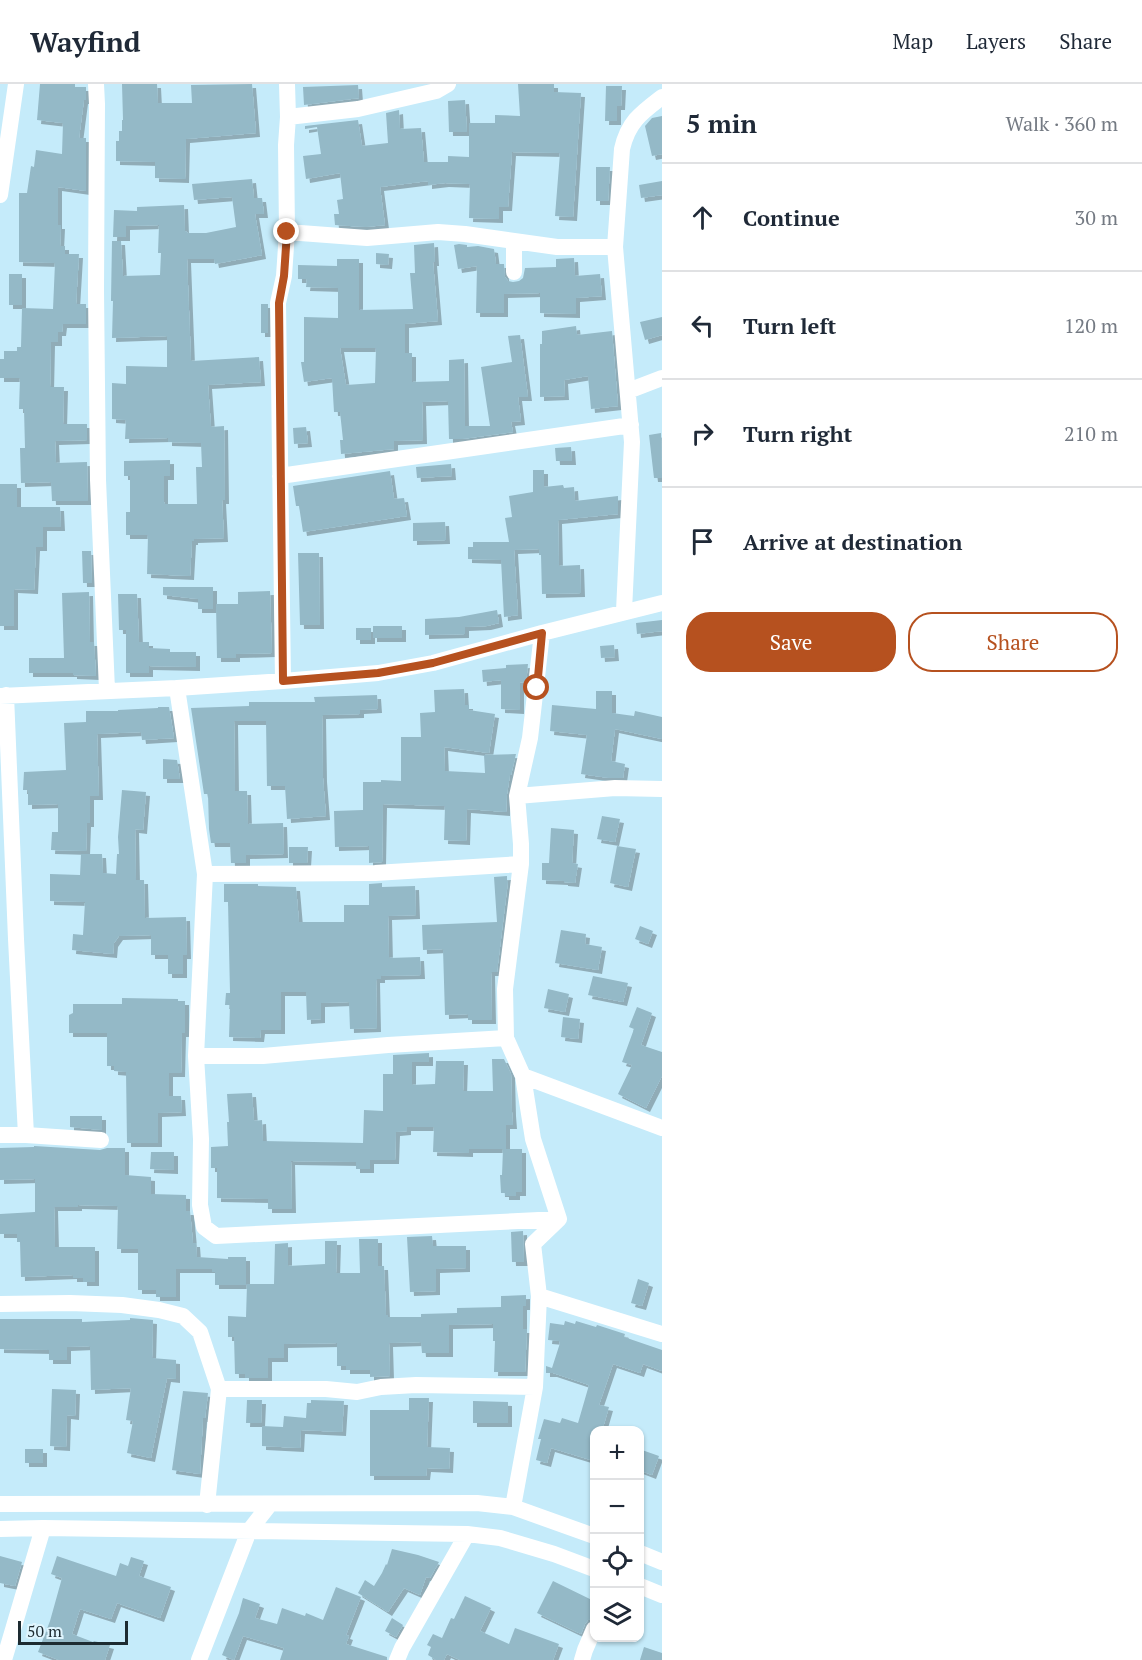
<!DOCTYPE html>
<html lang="en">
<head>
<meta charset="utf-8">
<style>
  :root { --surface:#fff; --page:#f2f2f3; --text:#1f2937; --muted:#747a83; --line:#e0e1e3; --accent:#b6511f }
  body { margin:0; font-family:"PT Serif",serif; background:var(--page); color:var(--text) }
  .controls { position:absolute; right:18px; bottom:18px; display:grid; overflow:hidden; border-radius:12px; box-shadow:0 2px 4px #0004 }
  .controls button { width:54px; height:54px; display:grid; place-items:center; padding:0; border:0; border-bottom:2px solid var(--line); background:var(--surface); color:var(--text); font:30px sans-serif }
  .scale { position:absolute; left:18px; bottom:15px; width:110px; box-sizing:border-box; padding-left:6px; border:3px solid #1d2b31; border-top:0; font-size:16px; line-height:21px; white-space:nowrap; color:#1d2b31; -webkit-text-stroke:4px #dff5fe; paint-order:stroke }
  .stop { position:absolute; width:18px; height:18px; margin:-14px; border:4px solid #b6511f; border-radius:50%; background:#fff }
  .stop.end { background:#b6511f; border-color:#fff; box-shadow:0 2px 6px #0008 }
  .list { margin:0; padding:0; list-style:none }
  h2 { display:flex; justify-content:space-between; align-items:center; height:78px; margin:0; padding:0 24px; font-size:26px }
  h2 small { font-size:20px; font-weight:400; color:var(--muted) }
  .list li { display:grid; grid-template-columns:39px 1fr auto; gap:18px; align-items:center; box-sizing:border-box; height:108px; padding:0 24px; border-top:2px solid var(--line) }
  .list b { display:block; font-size:22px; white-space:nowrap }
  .list em { font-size:20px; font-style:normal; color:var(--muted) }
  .actions { display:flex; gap:12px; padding:18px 24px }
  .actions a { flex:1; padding:14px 0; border:2px solid var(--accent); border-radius:24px; text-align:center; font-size:21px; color:var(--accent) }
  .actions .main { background:var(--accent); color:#fff }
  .icon { flex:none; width:33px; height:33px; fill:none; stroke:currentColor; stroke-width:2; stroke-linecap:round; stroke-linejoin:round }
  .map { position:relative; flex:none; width:662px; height:1576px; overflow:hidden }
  header { display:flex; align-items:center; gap:36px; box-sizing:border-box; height:84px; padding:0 30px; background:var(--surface); border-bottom:2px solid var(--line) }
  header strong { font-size:28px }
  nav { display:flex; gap:33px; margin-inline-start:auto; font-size:21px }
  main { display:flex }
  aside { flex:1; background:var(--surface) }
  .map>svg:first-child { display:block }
</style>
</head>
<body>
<header>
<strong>Wayfind</strong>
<nav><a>Map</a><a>Layers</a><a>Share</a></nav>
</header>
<main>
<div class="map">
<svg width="662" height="1576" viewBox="0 0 662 1576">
  <defs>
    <filter id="shadow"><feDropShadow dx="4" dy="4" stdDeviation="0" flood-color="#0004"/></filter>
  </defs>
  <rect width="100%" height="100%" fill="#c5ebfa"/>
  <path fill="#94b9c7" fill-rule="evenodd" filter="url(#shadow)" d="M40,0H75V3H86V16H84L79,54H86V107L58,103V141H61L60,162H65V170H79L76,220H86V240H63L62,248H58V258H51L50,303H64L63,340H87V356L55,357L56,379L87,378L88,417H52L51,398L21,399L20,364H25L24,325H19L20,294H0V275H4V267H17V263H21L22,224L53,225L55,179L19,178V109H27L31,82L34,83L36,66L62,70L63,39L37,36Z
    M122,0H157L158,19H192L191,1L252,0L256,49L186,55L185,95L155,94V78L116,77V57H119V47H122V36H123Z
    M518,0H554V8L581,9L573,133L555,132L560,69L512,68L508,123H499V135L469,134L470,100L445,99L428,101V97L380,103L385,141L366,143L335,141L334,130H339L337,116L343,115L340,89L306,95L303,72L321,70L317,43L305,45V42L358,36L362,62L388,59L386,29L399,26L400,45L421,44L424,78H448V72L469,73V39H495V31L520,32Z
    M358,1L359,14L304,21L303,3Z
    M606,2H622L621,22H617V37H605Z
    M465,16L467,48H449L448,17Z
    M662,32V70L652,72L645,42L652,34Z
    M596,83H610L608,117H596Z
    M252,95L254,114H262L264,130H255L262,171L215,180L214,175H187L191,277L259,273L261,298L208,301L211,343L224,342L225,416H222L224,454L194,455V457H192L190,492L147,490L148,451H126V428H130V392H124V377L170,376V392H164V418L165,420H197L196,383H202L201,359L168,358V354L125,355L126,336L112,335V299L126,300V282L167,283V252L112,254L113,217H111L112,157H121L123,192L160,191L161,169H158L159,141L126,142V153H113L114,126L137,127V123L184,121L185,147L188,149H206L236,143L232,113L194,116L192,100Z
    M662,97V111L641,114L639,101Z
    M434,159L435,178H433L438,237L405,240V269H412V298L449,297V276L464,275L465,342H490L481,283L512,278L508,252L520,251L528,313H518L521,337L511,338L513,348L462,355H449L448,317L422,318L423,356L394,357V365L341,370L340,356H343L340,328H334L332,294L304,298L301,278H304V233L338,234V204L306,203L307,195H298V181L337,182V175H359V226L413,225L410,189H415L414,161ZM340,264H376L375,299L346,301Z
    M459,160L467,161V163L478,162L494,165L496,180H504L505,193L508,197L513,198L519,197L523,194L525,184L556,183V175L574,174L575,192L600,190L602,212L576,214V230L540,229V209L504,210V229H476L477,182L458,185L454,161Z
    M376,169L389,170L388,181L376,180Z
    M9,190H22V221H9Z
    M261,220H268V249H261Z
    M662,233V251L645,256L640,238Z
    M576,242L577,251L612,247L618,322L591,325L588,292L564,296L565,312L540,313V260H542V247Z
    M306,343L308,359L294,360L293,344Z
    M661,349L662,394H654L649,351Z
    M571,363L572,377H556L555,364Z
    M451,380L452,392L417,394L416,383Z
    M533,386H544V403L563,401L564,404L574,403L575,417L618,412V430L558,436L559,482L580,481L581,509L542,510L541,471H539V465L514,466L518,531L504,533L501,476L468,475V463H473V458H509L505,434L512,433L509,412L533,408Z
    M390,387L394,415L404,414L407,432L303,448L299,422H296L293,402Z
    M0,400H17V423H60L61,443H43V463H36L34,506L14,505V542H0Z
    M445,438L446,456L413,457V439Z
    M82,467H91L92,499H83Z
    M298,469H319L320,541H300Z
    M163,503H213V525H198V515L163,511Z
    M270,507L272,569L236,570V574H217L216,520H238V508Z
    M89,508L90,558H94L96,592L73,591V589H29V574H64L62,509Z
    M118,510H137L139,558H149V564L170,565V568H196V583L149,582V589H126V546H119Z
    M497,526L499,539L487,542L465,543V550L425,551V535L459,533Z
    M662,536V547L637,550L636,539Z
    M373,542H402V554H373Z
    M356,544H371V556H356Z
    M614,561L615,573L601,574L600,562Z
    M528,580L526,599L520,598V626L501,625V596L483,598L482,586L506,584V581Z
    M464,605L465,621H469V626L495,630L489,669L444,663L445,687L485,689L484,671L516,670L511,691H510L507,710L506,728L467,725L466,757L444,756L445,722L383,720L382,778L369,779V762L335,763L334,727L363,726V698H381V696L401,697V653H421L420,629L435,628L434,606Z
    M596,607H612V629L634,632L635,627L662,633V655L615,645L611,677L625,680L623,694H609L581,690L587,651L550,647L552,621L596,625Z
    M377,611L378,625L360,626V630L322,631L323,694L326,732L287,735L285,702H267L266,637H234L235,707H247L248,740L283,739L284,770L246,771V779H231L230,759H211L209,745L208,710H204L191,624L249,622V618H315L314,613Z
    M158,623H169L174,654L142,656L141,648L97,650L99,712H90V739H87L86,767L51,766L52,748H58V720L28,721V706H23L24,688L66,686L64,639L86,638V627H118V626L158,624Z
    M163,675L177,676L180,695H163Z
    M122,706L146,708L143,746L135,745L136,796H144L145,834L186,833L187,871H183V890H168V871H151V851L119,852L114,859L113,870L72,866L73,850L83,851L85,818L50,817V790L80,791L81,770H102L103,789L116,790L117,770H119L118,753Z
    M602,732L620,735L615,758L597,755Z
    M551,744L574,746L572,779L578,780L575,799L564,798V797L542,796V779H549Z
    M617,762L636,765L628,803L610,799Z
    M289,763H308L307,779H289Z
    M507,792V797H508L497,888H491L492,936H468V930L445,931L443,865L423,866L422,841L497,838L494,793Z
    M382,799V803L415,802L416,831L388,832L389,874L420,873L421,891L381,892V895H376L377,944L350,945L349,918L321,919V935L307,936L306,908H281V946H261L260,954L229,953L230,921H225L226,909H230L228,818H224V800H258V802L296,803L299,838H344V821H369V800Z
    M640,842L653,847L648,860L635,855Z
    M561,846L586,850L585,860L602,863L598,886L555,879Z
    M593,892L628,899L623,918L588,911Z
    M548,905L569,910L565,928L544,924Z
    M122,914L178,915V917H185V949H182L181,989H169V1012H181L182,1028L158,1029V1059H127L126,988L114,987V982H107V949H69V931L73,929V920H122Z
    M637,923L652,929L641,961L662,968V992L646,1024L618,1010L632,981L622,978L634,945L629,943Z
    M563,933L580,935L578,955L561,953Z
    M429,969V978H412V1001L435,1000L436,977H464L463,1007H493L492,975H504L511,990L512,1028L513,1041H506V1065H469V1069L433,1068L434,1043H407V1047L396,1048L395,1076H370V1085H356V1078L291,1077L292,1125H268V1115L217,1114V1084H211V1063L228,1062L227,1038H229L227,1010L252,1009L254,1037L262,1036L263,1057L363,1059L364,1026L383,1027V990H393V971Z
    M70,1032H102V1046L70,1043Z
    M34,1062L100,1066L107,1064H125V1091L151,1093V1110L186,1111V1127H190L193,1159H196L197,1173L228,1175V1173H246V1201H215V1188H212V1185H176V1213H156V1206H138V1165H117L118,1122L78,1121V1123H54L55,1163H95V1198H83V1194H73V1191L21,1193L20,1158H17V1150H0V1130L35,1128V1095L0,1096V1064L34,1063Z
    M503,1065H522V1108H516V1112H505V1109H501L500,1091H502Z
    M151,1068H174V1086L150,1085Z
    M523,1147L524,1178H512L511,1148Z
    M432,1152L433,1162H466V1184L436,1185V1207L410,1208L407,1153Z
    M359,1155H378V1182H384L386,1231H388V1233H421V1230L457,1229V1224L501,1223V1212L526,1211V1222H523V1245H527L525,1288H494L495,1257H493V1240L449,1241V1269H422L421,1258L389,1259L390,1292L370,1293V1286H346V1282H337V1259L284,1260V1274H268V1294H245V1290H235L234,1253H228V1232L246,1233L247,1200H274L275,1160L288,1159V1182L325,1180V1157H337L336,1189H360Z
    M638,1195L649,1199L642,1222L631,1219Z
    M130,1234L153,1236L152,1274L176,1276V1295L167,1294L151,1374L127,1369L133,1337L126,1336L131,1304L91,1306L90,1262L67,1263V1276H49V1266L0,1265V1235H82V1238L130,1236Z
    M565,1237L575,1240L576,1237L596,1243L597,1241L625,1250L624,1253L662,1266V1287L643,1280L640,1289L613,1280L599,1321L609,1323L602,1347H594V1377L551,1364L547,1379L536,1376L541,1355H538L544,1335L560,1339L562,1334L578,1339L589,1301L553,1289H546V1282L552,1284L560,1259L559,1257L548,1256L550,1239L564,1241Z
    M52,1305L76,1306L75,1332L67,1331L66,1363L50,1362Z
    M183,1307L208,1309L205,1334H203L200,1390L172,1386Z
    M409,1314H429L427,1363L450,1364L449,1385L427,1384L426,1392H370V1326H409Z
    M247,1316H262L261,1339H246Z
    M311,1316L344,1317L342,1348L301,1346L300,1364L262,1362V1342L283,1343L284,1332L306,1334L307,1319H311Z
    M473,1317L508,1318V1339H473Z
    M25,1365H43V1379H25Z
    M642,1366L659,1372L652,1391L639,1386V1373Z
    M392,1465L418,1471L439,1478L430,1494L426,1493L420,1511L404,1504L388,1528L358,1509L365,1496L374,1502L382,1489L386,1480L387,1481Z
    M0,1472L22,1478L15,1502L0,1499Z
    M57,1472L116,1492L120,1479L128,1482L131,1473L144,1477L139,1492L171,1503L160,1534L117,1519L111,1535L80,1525L72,1550L93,1558L94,1557L110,1561L105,1576H59L38,1568L50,1537L62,1494L51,1490Z
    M553,1497L594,1517V1531L593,1535L588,1536L585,1540L581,1550L537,1529Z
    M336,1503L361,1513L346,1551L349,1552L346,1560L387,1573V1576H280L284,1564L243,1552L234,1576L222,1571L239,1529L243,1514L260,1520L255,1534L277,1540L282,1524L305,1532L306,1529L323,1536Z
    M465,1512L491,1524L480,1547L509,1560L515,1544L559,1560L553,1576H460L447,1570L444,1576H436L428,1571L431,1563L427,1561L433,1550L442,1554L451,1534L454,1535Z
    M392,1534L403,1541L396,1553L385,1547Z
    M644,1563L662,1569V1576H640Z"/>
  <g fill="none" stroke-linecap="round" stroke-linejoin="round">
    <path stroke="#fff" stroke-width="16" d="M96,0L97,20L96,206L98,396L107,606
      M288,33L358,25L436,7L448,0
      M0,111L16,0
      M287,148L367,154L438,148L465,150L557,163H615
      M514,188V158
      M628,307L662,294
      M280,392L631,341
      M624,527L632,358L615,163L622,65C628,38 641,29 662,13
      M283,597L278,219L284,192L287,148L286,61L288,33L287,0
      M177,604L205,790L196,972L201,1055L200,1121L204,1143L216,1152L559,1135
      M6,611L16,855L26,1051
      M0,612L177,604L283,597L378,589L433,579L542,549L662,519
      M517,712L615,704L662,705
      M205,790L375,789L521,780
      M196,972H263L388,961L506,954
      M523,992L662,1044
      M0,1051H26L101,1056
      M539,1212L662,1250
      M0,1220L70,1219L122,1221L159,1226L183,1232L200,1248L219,1305L207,1421
      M219,1305H326L357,1308L381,1303L416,1301L535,1303
      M0,1420L477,1419L513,1423L594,1452
      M513,1423L535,1303L539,1212L533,1160L559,1135L533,1055L523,992L506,954L505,905L521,780V760L517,712L530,654L542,549
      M0,1445L43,1444L467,1450L500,1454L554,1470L594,1485
      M640,1469L662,1478
      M640,1502L662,1511
      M4,1576L43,1444
      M199,1576L249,1447L270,1420
      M397,1576L402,1564L467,1450
      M582,1576L585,1566L594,1545"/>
  </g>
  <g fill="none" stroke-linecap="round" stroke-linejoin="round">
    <path stroke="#b6511f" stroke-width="8" d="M287,148L284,192L279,219L283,597L378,589L433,579L542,549L537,604"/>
  </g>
</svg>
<div class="controls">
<button>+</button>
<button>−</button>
<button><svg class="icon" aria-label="locate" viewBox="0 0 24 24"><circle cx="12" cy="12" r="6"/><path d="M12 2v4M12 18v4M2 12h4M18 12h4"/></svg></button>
<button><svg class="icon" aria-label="layers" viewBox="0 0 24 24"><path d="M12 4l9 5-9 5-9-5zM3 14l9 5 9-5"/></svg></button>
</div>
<div class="scale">50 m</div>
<div class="stop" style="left:537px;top:604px"></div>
<div class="stop end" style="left:287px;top:148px"></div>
</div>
<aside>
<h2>5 min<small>Walk · 360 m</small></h2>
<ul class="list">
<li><svg class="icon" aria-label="ahead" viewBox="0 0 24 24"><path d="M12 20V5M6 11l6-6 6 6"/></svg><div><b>Continue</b></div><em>30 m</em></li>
<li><svg class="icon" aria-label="left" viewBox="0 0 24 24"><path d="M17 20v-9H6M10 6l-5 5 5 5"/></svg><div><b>Turn left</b></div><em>120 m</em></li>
<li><svg class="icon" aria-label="right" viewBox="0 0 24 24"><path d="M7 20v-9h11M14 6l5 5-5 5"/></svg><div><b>Turn right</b></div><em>210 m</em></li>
<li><svg class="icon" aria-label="arrive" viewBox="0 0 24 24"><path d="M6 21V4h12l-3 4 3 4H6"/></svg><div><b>Arrive at destination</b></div></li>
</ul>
<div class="actions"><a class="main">Save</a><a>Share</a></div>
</aside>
</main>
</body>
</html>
